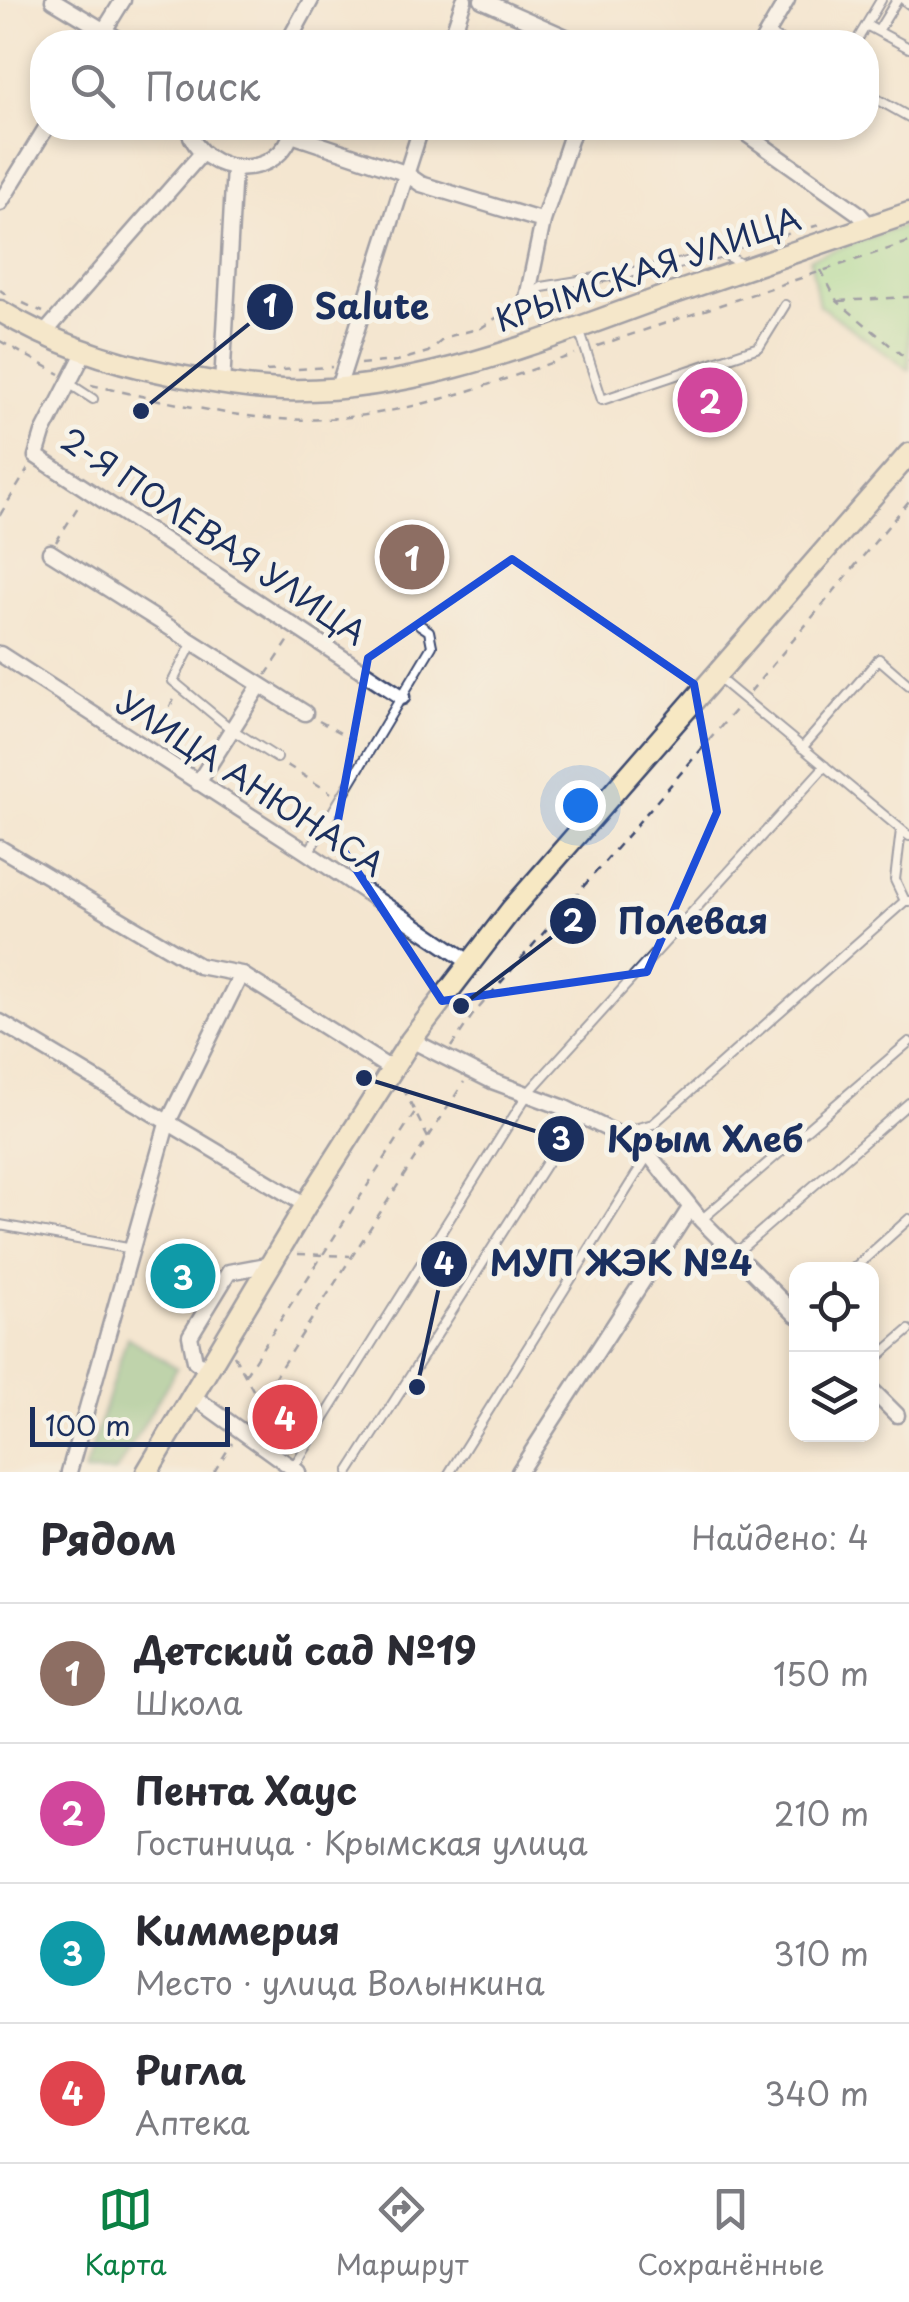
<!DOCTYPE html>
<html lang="ru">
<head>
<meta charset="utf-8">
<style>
  :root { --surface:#fff; --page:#f7f7f7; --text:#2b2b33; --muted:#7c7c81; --line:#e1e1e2; --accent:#0b8043 }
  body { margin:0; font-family:"Playpen Sans",sans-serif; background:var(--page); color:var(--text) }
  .controls { position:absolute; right:30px; bottom:30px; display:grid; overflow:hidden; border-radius:20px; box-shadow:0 5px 15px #0003 }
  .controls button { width:90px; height:90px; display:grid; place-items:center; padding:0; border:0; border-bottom:2px solid var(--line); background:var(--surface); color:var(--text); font:50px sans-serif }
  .scale { position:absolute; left:30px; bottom:25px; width:200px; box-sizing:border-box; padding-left:10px; border:5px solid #1b2f5e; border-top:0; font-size:28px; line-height:35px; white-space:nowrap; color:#1b2f5e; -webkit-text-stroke:8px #f7f3e8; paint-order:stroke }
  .you { position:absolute; left:580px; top:805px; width:35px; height:35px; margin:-25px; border:8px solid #fff; border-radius:50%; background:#1a73e8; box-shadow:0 0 0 15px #1a73e833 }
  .badge { display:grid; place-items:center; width:65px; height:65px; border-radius:50%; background:var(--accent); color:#fff; font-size:32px; font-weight:700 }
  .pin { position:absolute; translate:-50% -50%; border:5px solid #fff; box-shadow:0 2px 10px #0006 }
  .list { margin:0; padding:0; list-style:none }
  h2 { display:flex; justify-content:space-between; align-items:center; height:130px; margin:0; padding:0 40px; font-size:42px }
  h2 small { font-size:32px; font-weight:400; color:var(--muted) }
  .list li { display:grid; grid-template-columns:65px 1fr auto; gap:30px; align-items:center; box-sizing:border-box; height:140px; padding:0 40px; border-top:2px solid var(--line) }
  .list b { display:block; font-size:38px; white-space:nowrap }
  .list p { margin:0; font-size:32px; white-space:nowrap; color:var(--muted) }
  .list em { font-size:32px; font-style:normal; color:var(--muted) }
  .icon { flex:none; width:55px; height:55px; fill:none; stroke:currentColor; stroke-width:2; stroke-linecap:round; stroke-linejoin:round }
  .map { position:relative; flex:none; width:909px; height:1472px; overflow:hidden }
  .search { position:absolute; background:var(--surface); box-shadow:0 5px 15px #0003; left:30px; right:30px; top:30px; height:110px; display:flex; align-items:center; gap:25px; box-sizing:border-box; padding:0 35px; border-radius:40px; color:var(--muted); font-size:38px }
  .sheet { height:690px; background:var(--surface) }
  nav { display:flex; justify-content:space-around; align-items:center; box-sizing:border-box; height:140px; border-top:2px solid var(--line); background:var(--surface); font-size:28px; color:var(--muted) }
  nav a { display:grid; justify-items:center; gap:5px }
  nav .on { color:var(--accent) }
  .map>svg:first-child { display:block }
</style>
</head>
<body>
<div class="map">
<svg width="909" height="1472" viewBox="0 0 909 1472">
  <rect width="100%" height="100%" fill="#f7f3e8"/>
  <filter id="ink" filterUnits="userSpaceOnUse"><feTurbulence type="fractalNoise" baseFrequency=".01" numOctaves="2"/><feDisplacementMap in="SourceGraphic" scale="20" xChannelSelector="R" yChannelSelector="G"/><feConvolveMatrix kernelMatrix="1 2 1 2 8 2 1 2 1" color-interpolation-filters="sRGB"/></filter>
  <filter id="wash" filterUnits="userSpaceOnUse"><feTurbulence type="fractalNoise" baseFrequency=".0048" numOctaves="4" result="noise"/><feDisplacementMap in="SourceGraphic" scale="40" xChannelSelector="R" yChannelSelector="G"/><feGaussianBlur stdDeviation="2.25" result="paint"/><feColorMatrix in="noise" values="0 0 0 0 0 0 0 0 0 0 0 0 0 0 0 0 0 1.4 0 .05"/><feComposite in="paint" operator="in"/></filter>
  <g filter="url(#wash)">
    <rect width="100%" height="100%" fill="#f4e6d0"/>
    <path fill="#9dde94" stroke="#5c8679" stroke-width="2.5" d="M909,224V370L819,305L810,258Z"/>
    <path fill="#7ebd7e" stroke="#4c766e" stroke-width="2.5" d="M127,1337L177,1368L116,1472H84Z"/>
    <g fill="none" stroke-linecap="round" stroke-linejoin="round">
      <path stroke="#5cadd7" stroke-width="4" d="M81,24L92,34"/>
    </g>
  </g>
  <g filter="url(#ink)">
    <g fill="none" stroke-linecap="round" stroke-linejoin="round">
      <defs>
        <path id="lane" d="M904,0L909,4
          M866,25L909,48
          M878,31L897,0
          M768,33L783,42
          M856,42L881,0
          M866,93L909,117
          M530,295L542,287L670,266L723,253L742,265
          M580,332L602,400L759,347L785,305
          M70,384L93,399
          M193,642L173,681L231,729L277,758
          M716,676L909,836
          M802,748L879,659L909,685
          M901,830L895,880L905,901
          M308,853L432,646L429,631L420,625
          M619,1133L653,1124L905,901H909
          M701,1220L909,1042
          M0,1225L133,1249
          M735,1254L909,1103
          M852,1270L909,1219
          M872,1362L909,1330
          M293,1468L529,1092L825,766
          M349,1472L578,1114
          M450,1472L649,1154"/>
        <path id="street" d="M53,0L123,42
          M482,0L577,42
          M97,42L123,0
          M288,42L311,0
          M450,42L464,0
          M762,42L787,0
          M188,128C202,179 281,182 293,128
          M738,128L858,213L870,226
          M292,135L405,173L421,184L543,221
          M0,203L46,128
          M527,298L543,221L574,128
          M42,336L202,153
          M85,351L43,433L36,456L402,697
          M222,385L234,168
          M338,388L421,128
          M50,552L305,713
          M0,654L308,853L469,962
          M198,783L260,685
          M0,848L199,966L241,974L391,1069
          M0,1022L306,1205
          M411,1040L492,1081L565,1108L642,1146L701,1220L796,1315
          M210,1370L195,1361L190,1336L229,1272L272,1264
          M872,1390L897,1415
          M194,1397L298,1472
          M69,1472L167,1124L241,974
          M519,1472L690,1208"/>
        <path id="secondary" d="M0,311C53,343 109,362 170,374C207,381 245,389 283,390C411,394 538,342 657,299C741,270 825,241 909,213
          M147,1472L306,1205L411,1040L511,910L909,454"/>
      </defs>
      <use href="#lane" stroke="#3c4a6f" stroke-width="12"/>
      <use href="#street" stroke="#3c4a6f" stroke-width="19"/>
      <use href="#secondary" stroke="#3c4a6f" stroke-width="25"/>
      <path stroke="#3c4a6f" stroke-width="2.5" stroke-dasharray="8 8" stroke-linecap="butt" d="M735,249L819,225
        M821,270L837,301L909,361
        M0,290L7,295
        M839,301L909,297
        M23,303L43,312
        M0,341L60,374
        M597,346L909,242
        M360,364L397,361L428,352L446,337L481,328L517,304
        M266,371L332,367
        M91,385C153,398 216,415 279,419C382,425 480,389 575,354
        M0,515L28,469
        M56,542L81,502
        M266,675L289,640
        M750,692L909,501
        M319,721L360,744
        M153,734L175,698
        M287,765L331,793
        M451,1047L472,1016L736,709
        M403,1088L428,1138
        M298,1254L350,1256
        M234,1355L259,1401
        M245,1375L415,1112
        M247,1420L464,1082
        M214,1472L232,1443"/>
      <use href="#lane" stroke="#fff" stroke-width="8"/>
      <use href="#street" stroke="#fff" stroke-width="14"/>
      <use href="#secondary" stroke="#f7e8c3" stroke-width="20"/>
    </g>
  </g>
  <path d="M0 0H909V1472H0ZM512,559L694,684L717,812L647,972L442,1001L335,837L368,658Z" fill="#f4e6d0" fill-opacity=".55" fill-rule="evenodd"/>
  <path fill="none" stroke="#1d4ed8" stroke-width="8" stroke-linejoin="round" d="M512,559L694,684L717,812L647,972L442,1001L335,837L368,658Z"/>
  <g text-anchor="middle" stroke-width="10" stroke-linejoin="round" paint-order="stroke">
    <g font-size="32" fill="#1b2f5e" stroke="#f7f3e8">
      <text transform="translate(648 270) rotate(-19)" y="11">КРЫМСКАЯ УЛИЦА</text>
      <text transform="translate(213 537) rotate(34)" y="11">2-Я ПОЛЕВАЯ УЛИЦА</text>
      <text transform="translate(250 784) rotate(33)" y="11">УЛИЦА АНЮНАСА</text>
    </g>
  </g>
  <path fill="none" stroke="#1b2f5e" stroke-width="4" d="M141 411L270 307M461 1006L573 921M364 1078L561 1139M417 1387L444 1264"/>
  <g fill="#1b2f5e" stroke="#f7f3e8" stroke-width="4">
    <circle cx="141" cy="411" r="10"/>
    <circle cx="461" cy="1006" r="10"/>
    <circle cx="364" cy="1078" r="10"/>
    <circle cx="417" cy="1387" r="10"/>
    <circle cx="270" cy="307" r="25"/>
    <circle cx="573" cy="921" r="25"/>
    <circle cx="561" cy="1139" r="25"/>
    <circle cx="444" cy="1264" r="25"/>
  </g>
  <g font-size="30" text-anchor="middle" font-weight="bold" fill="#fff">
    <text x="270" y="317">1</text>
    <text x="573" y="932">2</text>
    <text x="561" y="1150">3</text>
    <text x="444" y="1275">4</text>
  </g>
  <g font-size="35" text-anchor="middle" font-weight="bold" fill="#1b2f5e" stroke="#f7f3e8" stroke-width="10" stroke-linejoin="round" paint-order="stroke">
    <text x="372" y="319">Salute</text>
    <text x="693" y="934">Полевая</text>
    <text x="705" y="1152">Крым Хлеб</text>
    <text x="621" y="1276">МУП ЖЭК №4</text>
  </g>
</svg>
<div class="controls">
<button><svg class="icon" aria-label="locate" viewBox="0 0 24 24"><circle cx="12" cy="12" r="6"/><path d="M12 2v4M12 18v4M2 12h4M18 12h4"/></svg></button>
<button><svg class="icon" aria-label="layers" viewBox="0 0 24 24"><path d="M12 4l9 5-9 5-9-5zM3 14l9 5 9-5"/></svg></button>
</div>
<div class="scale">100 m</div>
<div class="you"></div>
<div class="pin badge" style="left:412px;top:557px;background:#8d6e63">1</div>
<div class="pin badge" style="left:710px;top:400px;background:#d1479c">2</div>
<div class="pin badge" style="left:183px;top:1276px;background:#0f9aa8">3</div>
<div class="pin badge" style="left:285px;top:1417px;background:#e0444e">4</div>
<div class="search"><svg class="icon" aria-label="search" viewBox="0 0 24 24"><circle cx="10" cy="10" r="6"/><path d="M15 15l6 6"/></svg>Поиск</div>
</div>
<section class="sheet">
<h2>Рядом<small>Найдено: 4</small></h2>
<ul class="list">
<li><span class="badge" style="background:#8d6e63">1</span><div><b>Детский сад №19</b><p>Школа</p></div><em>150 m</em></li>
<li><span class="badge" style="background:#d1479c">2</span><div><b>Пента Хаус</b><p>Гостиница · Крымская улица</p></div><em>210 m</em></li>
<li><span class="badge" style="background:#0f9aa8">3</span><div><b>Киммерия</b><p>Место · улица Волынкина</p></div><em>310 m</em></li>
<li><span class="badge" style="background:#e0444e">4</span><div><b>Ригла</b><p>Аптека</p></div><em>340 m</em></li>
</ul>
</section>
<nav>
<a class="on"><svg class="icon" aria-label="map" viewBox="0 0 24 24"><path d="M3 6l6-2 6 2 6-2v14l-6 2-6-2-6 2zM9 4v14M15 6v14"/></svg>Карта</a>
<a><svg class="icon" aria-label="directions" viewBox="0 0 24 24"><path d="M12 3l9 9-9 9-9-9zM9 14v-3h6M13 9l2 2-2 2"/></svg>Маршрут</a>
<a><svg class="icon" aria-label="saved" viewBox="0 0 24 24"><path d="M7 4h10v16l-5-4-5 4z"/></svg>Сохранённые</a>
</nav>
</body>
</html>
